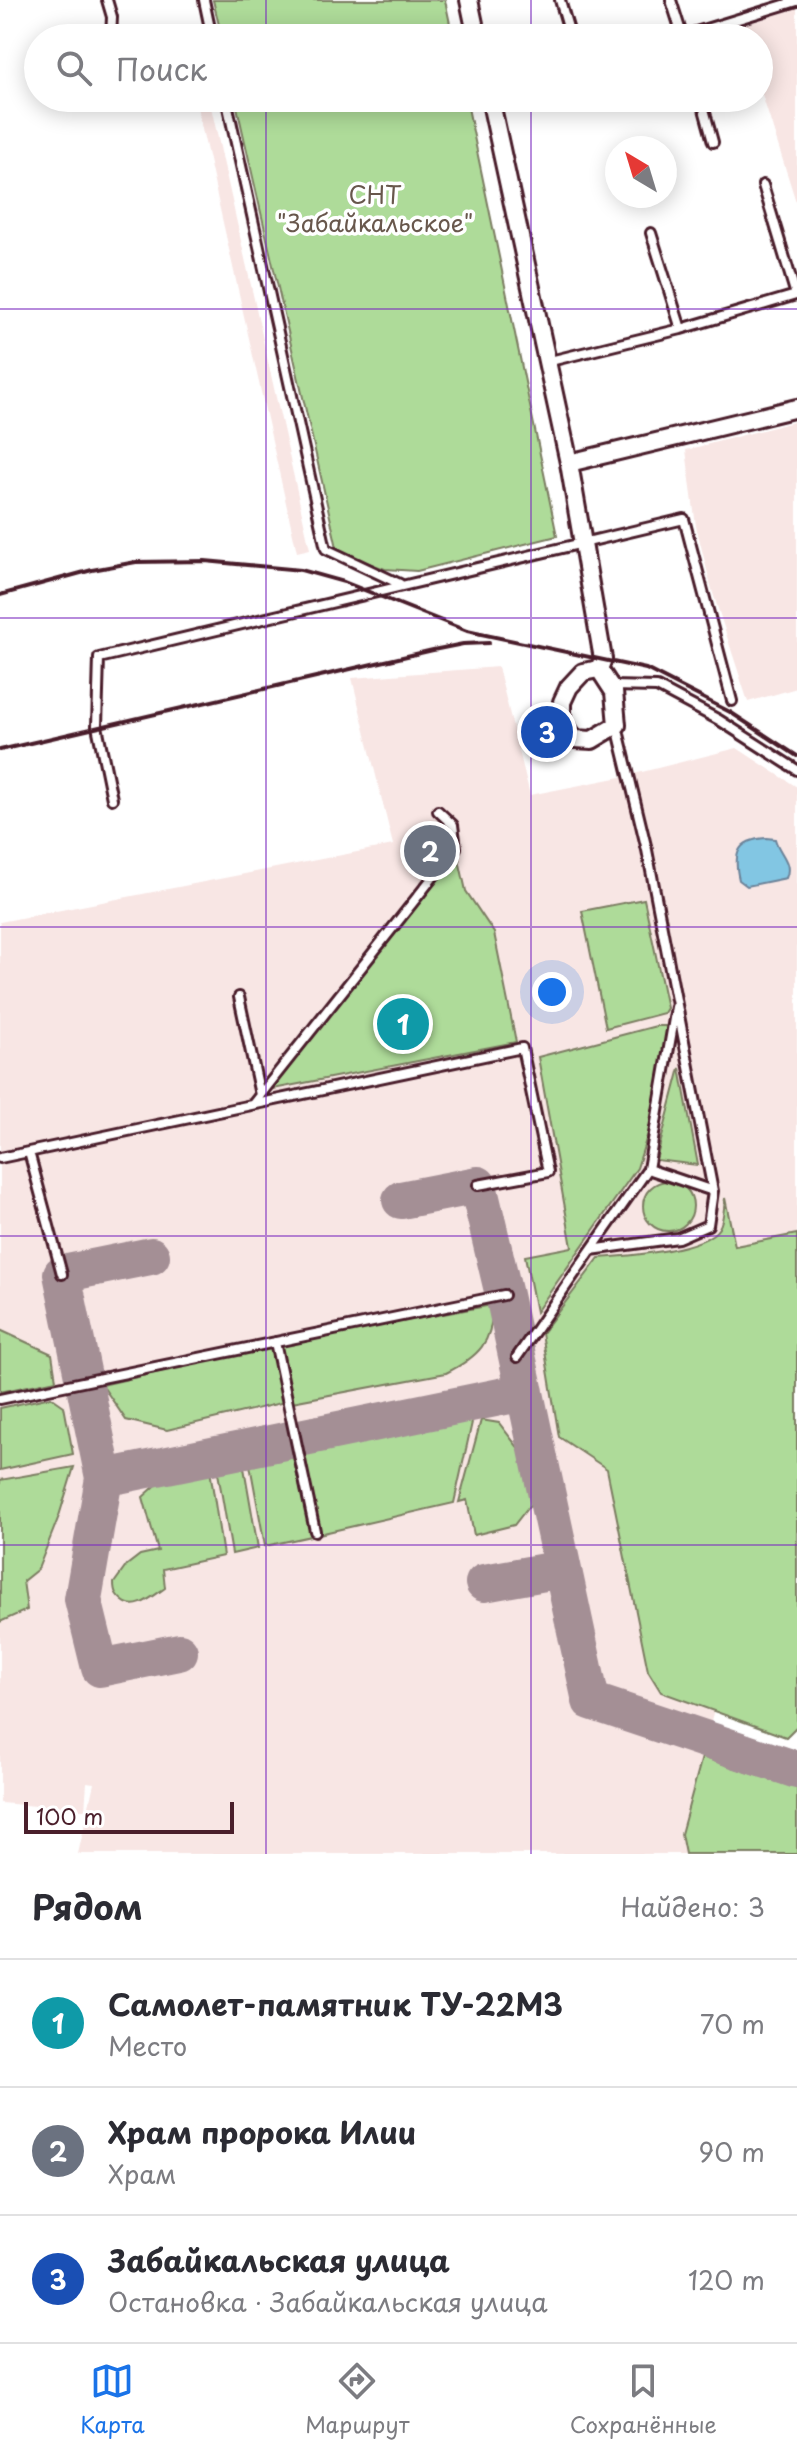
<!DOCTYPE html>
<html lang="ru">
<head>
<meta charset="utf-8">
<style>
  :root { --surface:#fff; --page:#f7f7f7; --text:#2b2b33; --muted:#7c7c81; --line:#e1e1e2; --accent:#1a73e8 }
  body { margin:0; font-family:"Playpen Sans",sans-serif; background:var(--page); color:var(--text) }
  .compass { position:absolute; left:605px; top:136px; width:72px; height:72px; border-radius:50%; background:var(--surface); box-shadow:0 4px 20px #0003; rotate:322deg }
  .scale { position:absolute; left:24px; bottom:20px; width:210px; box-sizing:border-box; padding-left:8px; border:4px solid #4a1f2b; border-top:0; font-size:22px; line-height:28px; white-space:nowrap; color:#4a1f2b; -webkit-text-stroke:6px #fff; paint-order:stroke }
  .you { position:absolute; left:552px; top:992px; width:28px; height:28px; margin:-20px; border:6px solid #fff; border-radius:50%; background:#1a73e8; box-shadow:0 0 0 12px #1a73e833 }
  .badge { display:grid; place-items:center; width:52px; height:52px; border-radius:50%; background:var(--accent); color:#fff; font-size:26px; font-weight:700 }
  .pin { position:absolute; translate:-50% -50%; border:4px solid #fff; box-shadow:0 2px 8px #0006 }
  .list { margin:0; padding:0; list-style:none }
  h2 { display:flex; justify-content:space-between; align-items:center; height:104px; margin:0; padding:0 32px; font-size:34px }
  h2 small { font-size:26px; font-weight:400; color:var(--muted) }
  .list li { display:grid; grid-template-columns:52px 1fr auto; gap:24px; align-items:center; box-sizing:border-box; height:128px; padding:0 32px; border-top:2px solid var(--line) }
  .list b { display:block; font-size:30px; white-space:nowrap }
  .list p { margin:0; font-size:26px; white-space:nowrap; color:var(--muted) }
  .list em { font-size:26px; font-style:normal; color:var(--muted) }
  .icon { flex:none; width:44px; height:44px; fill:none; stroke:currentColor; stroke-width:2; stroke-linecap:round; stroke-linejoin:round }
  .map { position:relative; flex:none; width:797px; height:1854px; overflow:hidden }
  .search { position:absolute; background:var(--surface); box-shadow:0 4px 20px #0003; left:24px; right:24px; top:24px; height:88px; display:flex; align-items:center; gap:20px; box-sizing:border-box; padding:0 28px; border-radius:44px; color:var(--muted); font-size:30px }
  .sheet { height:488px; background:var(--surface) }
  nav { display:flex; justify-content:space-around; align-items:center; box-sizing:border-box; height:112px; border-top:2px solid var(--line); background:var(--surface); font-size:22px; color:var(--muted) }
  nav a { display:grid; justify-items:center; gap:4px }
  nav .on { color:var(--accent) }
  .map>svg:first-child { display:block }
</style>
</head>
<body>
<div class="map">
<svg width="797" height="1854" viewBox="0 0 797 1854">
  <rect width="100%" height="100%" fill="#fff"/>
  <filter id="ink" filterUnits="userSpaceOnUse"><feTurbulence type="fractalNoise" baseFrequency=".0125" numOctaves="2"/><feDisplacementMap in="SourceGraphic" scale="16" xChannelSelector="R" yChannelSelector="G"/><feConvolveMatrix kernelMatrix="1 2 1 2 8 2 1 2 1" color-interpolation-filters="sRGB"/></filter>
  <g filter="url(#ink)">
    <path fill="#f8e6e4" d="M797,8V205L759,85V38H744L740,26Z
      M195,98H209L310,549L297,552Z
      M797,421V688L748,702L712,590L696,526L686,450Z
      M498,667L530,795L626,776L737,748L797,787V1396L681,1834L685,1854H78L94,1783L87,1782L85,1810L0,1803V922L393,845L352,678Z"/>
    <path fill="#aedb99" stroke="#7c7d62" stroke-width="2" d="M213,0H445L453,38H222Z
      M235,98H466L557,536L417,571L385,569L338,552Z
      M458,855L466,891L494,933L516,1042L268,1090Z
      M644,899L667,1008L664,1013L606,1028L582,911Z
      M656,1026H665L674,1035L675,1048L637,1168L536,1312L525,1256L572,1247L538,1057Z
      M680,1068L698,1165L656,1160Z
      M643 1206a25 25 0 1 1 50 0a25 25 0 1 1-50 0Z
      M725,1198L735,1246L797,1234V1726L786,1737L661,1692L648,1671L607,1469L559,1437L542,1333L599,1258C626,1256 704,1251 719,1228C724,1220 724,1207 725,1198Z
      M492,1305C494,1342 478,1357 446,1373L292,1402L280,1344Z
      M0,1330L52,1354L56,1380L0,1392Z
      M273,1346L285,1402L167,1430L126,1420L102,1385Z
      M51,1397L64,1406L73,1454L0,1470V1408Z
      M460,1414L473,1418L454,1503L319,1534L301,1457L307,1451V1443Z
      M481,1420L499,1423L523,1454L532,1502L514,1525L474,1535L467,1500L459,1502Z
      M286,1447L287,1453L293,1457L311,1536L265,1546L248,1454Z
      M242,1456L258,1548L232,1554L216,1461Z
      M209,1463L223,1556L163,1569L165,1588C153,1596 136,1612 123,1601C116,1595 114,1592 114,1583L127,1565L140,1555L158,1551L143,1497L173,1470Z
      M74,1467L59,1516L38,1569L23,1581L27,1610L0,1622V1480Z
      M702,1757L797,1788V1854H685L681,1834Z"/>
    <path fill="#82c6e3" stroke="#6c8399" stroke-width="2" d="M766,838L775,839C779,854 793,862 786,878L747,886L739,880C733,854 737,840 766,838Z"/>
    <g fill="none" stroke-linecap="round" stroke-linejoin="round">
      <path stroke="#a48f95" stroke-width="38" d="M401,1200L478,1185L504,1295L591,1701L797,1770
        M151,1256L62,1274L104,1478L525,1392
        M104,1478L83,1599L100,1668L179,1652
        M484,1583L562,1569"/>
      <defs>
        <path id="service" d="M107,0L112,17L111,38
          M204,0L212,38
          M560,0L571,38
          M671,0L683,38
          M683,36L797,1
          M226,98L326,549L400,584
          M701,98L713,142
          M651,233L681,329
          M546,362L681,329L796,295L763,185
          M611,686L657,687L719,720L797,770
          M112,799L97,726L99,658L684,519L732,701
          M239,997L260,1095
          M253,1104L456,848L453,825L438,811
          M29,1152L62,1274
          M0,1158L522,1048L548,1172L478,1185
          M648,1169L713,1191
          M591,1250L648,1169L676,1007
          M275,1342L315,1531
          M517,1357L591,1250L678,1238L708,1225L713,1191L647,850L617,726
          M0,1399L504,1295"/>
        <path id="minor" d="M469,0L477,38
          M490,98L569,463L603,659L599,669
          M569,463L797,408
          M599,669L614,692L617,725L592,740L575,739L562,722V702L569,687L583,672Z"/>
      </defs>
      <use href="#service" stroke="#4a1f2b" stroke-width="14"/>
      <use href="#minor" stroke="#4a1f2b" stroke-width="22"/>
      <use href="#service" stroke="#fff" stroke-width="8"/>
      <use href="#minor" stroke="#fff" stroke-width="16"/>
      <path stroke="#4a1f2b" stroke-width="4" d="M0,595L92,570L136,562L205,561L301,570L344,582L467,631L646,669L730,712L797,756
        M0,750L433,650L463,644L489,643"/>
    </g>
  </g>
  <path fill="none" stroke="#7b2cbf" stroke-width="2" stroke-opacity="0.55" d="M266,0V38M531,0V38M266,98V1854M531,98V1854M0,309H797M0,618H797M0,927H797M0,1236H797M0,1545H797"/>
  <g text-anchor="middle" stroke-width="7" stroke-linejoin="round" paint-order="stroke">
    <g font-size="24" fill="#68574c" stroke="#fff">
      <text x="375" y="204">СНТ<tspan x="375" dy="28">"Забайкальское"</tspan></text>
    </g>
  </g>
</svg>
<svg class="compass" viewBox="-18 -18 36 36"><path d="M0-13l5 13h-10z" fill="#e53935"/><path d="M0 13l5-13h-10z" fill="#7c7c81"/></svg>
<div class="scale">100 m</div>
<div class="you"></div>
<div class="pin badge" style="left:403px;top:1024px;background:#0f9aa8">1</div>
<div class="pin badge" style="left:430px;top:851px;background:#6b7280">2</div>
<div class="pin badge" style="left:547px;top:732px;background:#1a4fb4">3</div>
<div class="search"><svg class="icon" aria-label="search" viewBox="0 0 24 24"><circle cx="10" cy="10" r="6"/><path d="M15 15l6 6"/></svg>Поиск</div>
</div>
<section class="sheet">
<h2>Рядом<small>Найдено: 3</small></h2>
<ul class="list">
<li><span class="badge" style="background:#0f9aa8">1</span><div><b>Самолет-памятник ТУ-22М3</b><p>Место</p></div><em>70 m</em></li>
<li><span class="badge" style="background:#6b7280">2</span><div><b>Храм пророка Илии</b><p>Храм</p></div><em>90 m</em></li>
<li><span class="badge" style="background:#1a4fb4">3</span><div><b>Забайкальская улица</b><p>Остановка · Забайкальская улица</p></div><em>120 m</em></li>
</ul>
</section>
<nav>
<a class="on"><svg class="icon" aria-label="map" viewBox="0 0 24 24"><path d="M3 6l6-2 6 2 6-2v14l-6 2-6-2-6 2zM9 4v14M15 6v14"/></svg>Карта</a>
<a><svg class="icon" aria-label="directions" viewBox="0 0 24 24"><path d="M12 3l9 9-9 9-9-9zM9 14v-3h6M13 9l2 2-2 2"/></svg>Маршрут</a>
<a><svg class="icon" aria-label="saved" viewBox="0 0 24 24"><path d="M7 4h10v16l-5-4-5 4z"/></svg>Сохранённые</a>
</nav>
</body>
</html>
